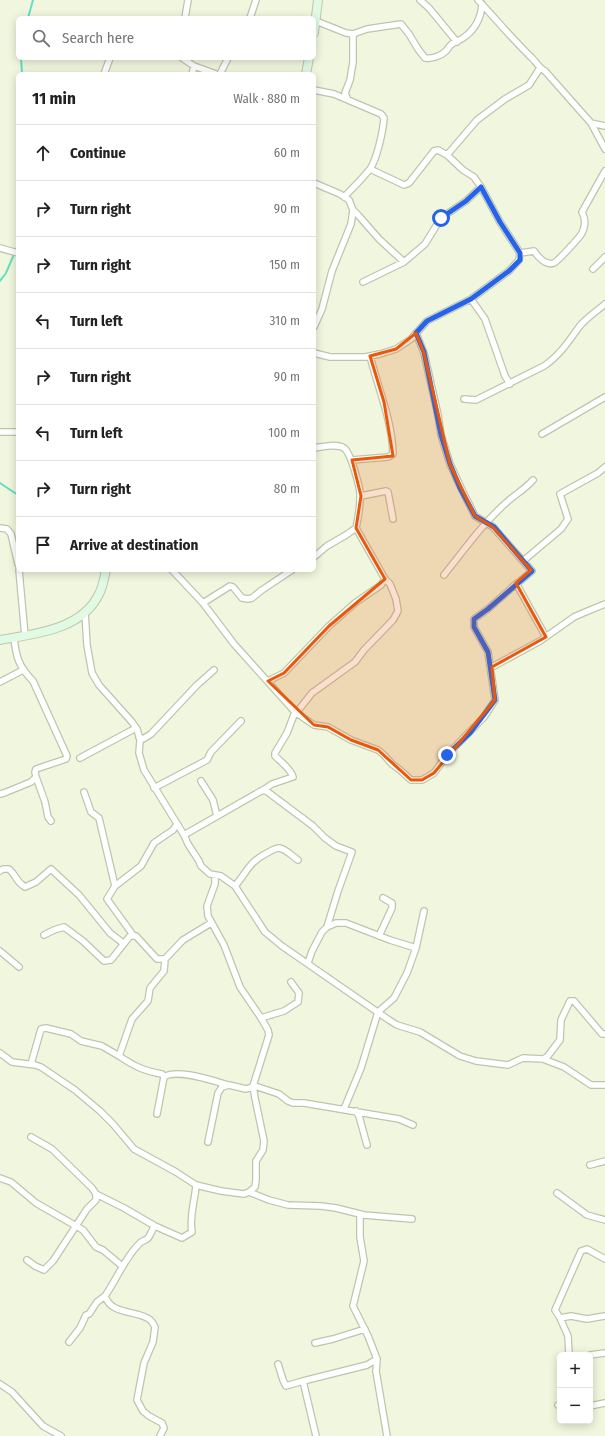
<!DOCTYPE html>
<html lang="en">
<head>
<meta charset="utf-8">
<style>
  :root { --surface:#fff; --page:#f6f6f6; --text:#222; --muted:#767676; --line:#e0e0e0 }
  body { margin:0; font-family:"Fira Sans Condensed",sans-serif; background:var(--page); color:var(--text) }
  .controls { position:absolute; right:12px; bottom:12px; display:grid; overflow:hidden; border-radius:6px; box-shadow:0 2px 10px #0003 }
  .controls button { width:36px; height:36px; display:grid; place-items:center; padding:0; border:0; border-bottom:1px solid var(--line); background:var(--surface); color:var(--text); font:20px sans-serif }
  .stop { position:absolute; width:12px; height:12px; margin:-9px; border:3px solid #2563eb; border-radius:50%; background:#fff }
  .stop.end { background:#2563eb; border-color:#fff; box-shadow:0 1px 4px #0008 }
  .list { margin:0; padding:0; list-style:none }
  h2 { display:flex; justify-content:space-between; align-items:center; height:52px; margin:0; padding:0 16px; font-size:17px }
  h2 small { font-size:13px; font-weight:400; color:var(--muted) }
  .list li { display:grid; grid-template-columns:26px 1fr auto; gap:12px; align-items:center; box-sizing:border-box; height:56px; padding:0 16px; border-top:1px solid var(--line) }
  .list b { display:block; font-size:15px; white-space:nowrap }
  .list em { font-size:13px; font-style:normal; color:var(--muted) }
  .icon { flex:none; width:22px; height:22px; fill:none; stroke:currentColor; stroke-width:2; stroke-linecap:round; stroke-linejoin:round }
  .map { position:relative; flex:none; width:605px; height:1436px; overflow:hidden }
  .search { position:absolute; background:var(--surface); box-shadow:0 2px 10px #0003; left:16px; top:16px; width:300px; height:44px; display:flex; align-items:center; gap:10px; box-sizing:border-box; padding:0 14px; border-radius:6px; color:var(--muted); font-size:15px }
  .panel { position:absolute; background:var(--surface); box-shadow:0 2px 10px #0003; left:16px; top:72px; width:300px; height:500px; border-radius:6px }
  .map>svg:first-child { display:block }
</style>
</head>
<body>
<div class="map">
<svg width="605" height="1436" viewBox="0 0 605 1436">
  <rect width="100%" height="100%" fill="#f1f7de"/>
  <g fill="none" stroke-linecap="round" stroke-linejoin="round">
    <path stroke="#64dec4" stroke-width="2" d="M28,18L33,0
      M21,58L22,74
      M0,281L6,273L18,245
      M0,483L18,495"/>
    <defs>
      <path id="street" d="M420,0L429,8L457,42
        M478,0C496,19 513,40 532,58C537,63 539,68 545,71L591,123L605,149
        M185,18L188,0
        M250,18L256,0
        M316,21L346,33L353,34L367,29L401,24L409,34L418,49L425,58C432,59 441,56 446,51C448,49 449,46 452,44C455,42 460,40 463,38C475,30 481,18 482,4
        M182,58L194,66L216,74
        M104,74L110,58
        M192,74L194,66
        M220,74L228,58
        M314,90L334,94L381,114L384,118C383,131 377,159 370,169C362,179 353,188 344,197
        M348,100L345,93L350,80L353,62V34
        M591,123L605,126
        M370,169L404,185L409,183L434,151L438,150L447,155
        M314,183L340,194L349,200L353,210L358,215L379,239L404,262L363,282
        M0,248L18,253
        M520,253L534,251C538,257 546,266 554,263C557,262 580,237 582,233C583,231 584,229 584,227C586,221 584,216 582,212L605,171
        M404,262L425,244L441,218L466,201L481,187
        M593,269L605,257
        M471,299L485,319L505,376L510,384
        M314,327L322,309L332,271L351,224L353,210
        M416,333L424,353L438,415L441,435L450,464L461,488L475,516L493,527L523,561
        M314,353L330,357H365L380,354L396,349L411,339L427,321L471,299L509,271L519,260L520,253L500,222L481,187L474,177L463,170L447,155L477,120L505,99L529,85L540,68
        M464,399L476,400L544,366C559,356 569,341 579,327C586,318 597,311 605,304
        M0,432H18
        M542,434L605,397
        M314,448C323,447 336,443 344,448C351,453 361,490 360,497C360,507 358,519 356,528
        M352,460L388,457L393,454C392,420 378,388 370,356
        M361,496L386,491L388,492L393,519
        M0,528L7,529L11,534L18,564
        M19,570L25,636
        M172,570L203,603L234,644L295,712L314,725L328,727L351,740L378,750L384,755L392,764L400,770L411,780H422L434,773L447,755L484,717L495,700L488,652L474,627V619L488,609L517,583
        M444,575C464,550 483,523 507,502C516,494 525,489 533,480
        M203,603L230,586L233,587L242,598L248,599L252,598L262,590L292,570
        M85,612L87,645L92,673L99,685L132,722L137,729L140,740L139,753L144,770L184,835L188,844L199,861L201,866L210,874L221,876L235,886L265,932L282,946L389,1020L397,1025L420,1032L460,1056L476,1061L508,1065L523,1058L543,1059L547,1057L560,1040L561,1020L570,1001H574L602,1034H605
        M546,637L517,585L519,582L532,571L523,561L561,529L568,519L560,494L598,473L605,467
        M14,638C16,657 19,667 33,681L67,756L66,759L36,769L35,772L36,777L45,802L48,817L51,821
        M492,667L540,641L574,617L583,613L605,604
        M268,681L284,673L329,626L355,603L381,585L385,579
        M0,682L23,670
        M297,712L312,693L355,662L364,650L393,620L398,611L396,599L390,584L385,579L356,528L346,535L327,546L314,557
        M139,737L143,739L151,734L197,685L214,670
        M80,758L136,728
        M201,781L213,800L217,816
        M154,788L207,760L211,752L241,721
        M263,790L272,784L293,777C291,769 281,762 275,756V753L287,733L295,712
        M84,792L91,812L99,818L115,886
        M0,794L4,793L31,782L36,777
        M184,835L261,791L265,790L313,826L325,838L336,846L352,852L338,891L327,927
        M0,871L3,869H9C17,876 15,881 25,887L36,882L51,869L79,895L110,933L123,943
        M235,886C247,872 249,862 267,853C271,851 275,848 279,848C286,849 292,856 298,860
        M44,935L54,930L64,927L83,941L104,961L111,960L130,936H136L157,959H165
        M133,935L107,899L115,886L141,866L154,843L173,830L177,824
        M379,936L392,908V903L383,898
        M0,951L19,967
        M308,963L312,951L322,932L327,927L336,923H346L390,940L416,948
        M261,1018L284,1011L298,1002L299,993L291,982
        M0,1053L12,1062L35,1065L41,1067L75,1090L100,1111L113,1124L134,1149L176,1172L196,1185L221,1191L244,1194L249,1192L255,1187L256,1180V1161L263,1150L264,1141L255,1098L253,1086L269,1035L268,1030L261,1018L240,987L224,945L208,916L207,906L215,884V875
        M543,1059L564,1067L591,1085H605
        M31,1064L41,1029L46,1028L71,1034L81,1041L102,1046L119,1056
        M164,1077L162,1074C144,1071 134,1066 119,1056L132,1019L148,1001L150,988L164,971L165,959L183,940L211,923
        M344,1109L361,1068L378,1012L394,998L407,973L416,948L424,911
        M356,1111L359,1116L367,1145
        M157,1114L164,1077C176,1068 214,1081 228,1085
        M208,1142L218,1093L222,1087L229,1085L246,1089L255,1086L279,1094L288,1101L293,1103H304L399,1119L413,1125
        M590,1165L605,1161
        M0,1178L11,1182L36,1203L83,1230L96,1247L103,1250L122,1266
        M249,1192L269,1200L288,1205L321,1206L336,1208L364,1215L412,1219
        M557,1193L587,1215L605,1220
        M96,1194L124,1208L155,1226
        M360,1214V1237L364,1261L353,1306L368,1336L377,1359L376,1371L387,1436
        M605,1259L587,1249L581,1251L555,1310L560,1318L571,1316L587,1319L605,1316
        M27,1260L35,1266L44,1270L53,1261L87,1209L96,1200V1194L92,1188L52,1149L31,1137
        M560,1318L568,1336L569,1355
        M69,1342L80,1328L86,1315L89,1314L97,1302L105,1296
        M315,1343L333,1339L365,1329
        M590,1355L605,1353
        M278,1364L283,1380L286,1386L303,1381
        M0,1384L12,1392L43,1426L61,1436
        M558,1405L560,1404
        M590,1406L605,1403
        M160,1436L164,1428L162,1423L149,1416L143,1411L137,1400L144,1363L153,1342L155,1327C154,1325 152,1321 149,1319C136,1310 111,1315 105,1296C117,1279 124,1259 139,1244C141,1241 144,1241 147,1239C151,1236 151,1230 155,1226L182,1238L192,1232C189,1217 195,1201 196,1185
        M316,1436L303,1381L367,1365L377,1359"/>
      <path id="secondary" d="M314,33L318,0
        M306,74L309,58
        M0,640C34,634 82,630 99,594C103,587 104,578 106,570"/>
    </defs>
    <use href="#street" stroke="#bfc5ac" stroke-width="8"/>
    <use href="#secondary" stroke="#bfc5ac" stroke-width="10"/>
    <use href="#street" stroke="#fff" stroke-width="5.5"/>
    <use href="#secondary" stroke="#e0fae3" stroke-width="8"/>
  </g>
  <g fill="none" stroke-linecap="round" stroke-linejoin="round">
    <path stroke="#2563eb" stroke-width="5" d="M441,218L466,201L481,187L500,222L520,253V260L509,271L471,299L427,321L416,333L424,352L441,435L450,464L460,488L475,516L494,527L532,571L488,609L474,619V627L488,652L495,700L470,733L447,755"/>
  </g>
  <path fill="#e8590c" fill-opacity="0.2" stroke="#e8590c" stroke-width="3" stroke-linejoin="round" d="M416,333L424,353L450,464L475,516L493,527L531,570L516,583L546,637L492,667L495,700L434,773L422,780H411L378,750L351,740L328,727L314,725L268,681L284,673L329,626L385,579L356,528L361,496L352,460L393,456L384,402L370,356L396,349Z"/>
</svg>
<div class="controls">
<button>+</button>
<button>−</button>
</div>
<div class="stop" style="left:441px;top:218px"></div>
<div class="stop end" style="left:447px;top:755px"></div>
<div class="search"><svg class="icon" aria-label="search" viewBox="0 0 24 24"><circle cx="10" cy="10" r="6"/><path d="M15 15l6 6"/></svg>Search here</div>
<section class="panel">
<h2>11 min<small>Walk · 880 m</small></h2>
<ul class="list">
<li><svg class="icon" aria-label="ahead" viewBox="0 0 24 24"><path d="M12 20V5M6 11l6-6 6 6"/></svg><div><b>Continue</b></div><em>60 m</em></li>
<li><svg class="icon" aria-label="right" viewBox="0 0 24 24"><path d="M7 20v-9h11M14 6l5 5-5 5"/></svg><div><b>Turn right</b></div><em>90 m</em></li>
<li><svg class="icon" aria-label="right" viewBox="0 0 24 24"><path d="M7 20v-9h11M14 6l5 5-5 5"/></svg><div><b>Turn right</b></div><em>150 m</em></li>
<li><svg class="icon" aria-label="left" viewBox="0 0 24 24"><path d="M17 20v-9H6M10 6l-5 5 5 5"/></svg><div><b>Turn left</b></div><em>310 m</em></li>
<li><svg class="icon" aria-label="right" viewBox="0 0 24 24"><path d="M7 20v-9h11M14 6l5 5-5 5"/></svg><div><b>Turn right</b></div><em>90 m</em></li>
<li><svg class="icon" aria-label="left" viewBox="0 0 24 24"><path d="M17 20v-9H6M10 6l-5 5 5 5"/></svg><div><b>Turn left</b></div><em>100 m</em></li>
<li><svg class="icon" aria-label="right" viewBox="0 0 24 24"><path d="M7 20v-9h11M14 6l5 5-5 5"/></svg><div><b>Turn right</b></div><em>80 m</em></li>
<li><svg class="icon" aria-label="arrive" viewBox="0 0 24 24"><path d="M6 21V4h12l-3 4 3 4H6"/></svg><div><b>Arrive at destination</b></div></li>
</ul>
</section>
</div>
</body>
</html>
